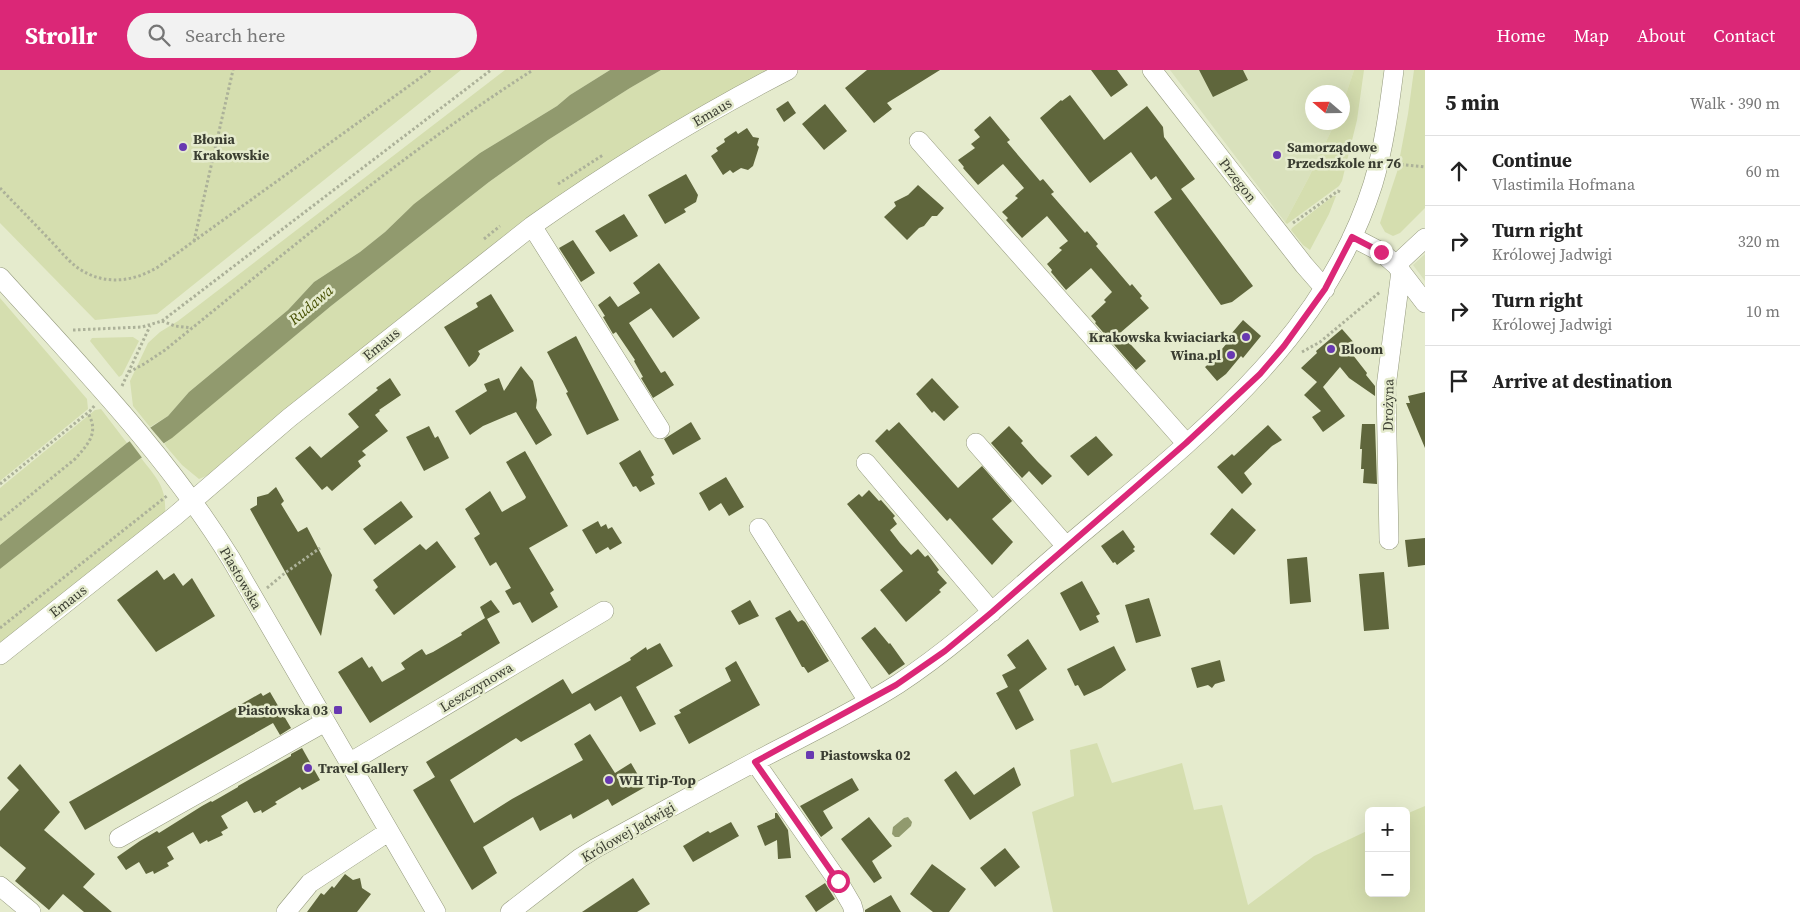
<!DOCTYPE html>
<html lang="en">
<head>
<meta charset="utf-8">
<style>
  :root { --surface:#fff; --page:#f2f2f2; --text:#222; --muted:#767676; --line:#e0e0e0; --accent:#db2777 }
  body { margin:0; font-family:"Source Serif 4",serif; background:var(--page); color:var(--text) }
  .controls { position:absolute; right:15px; bottom:15px; display:grid; overflow:hidden; border-radius:8px; box-shadow:0 5px 20px #0002 }
  .controls button { width:45px; height:45px; display:grid; place-items:center; padding:0; border:0; border-bottom:1px solid var(--line); background:var(--surface); color:var(--text); font:25px sans-serif }
  .compass { position:absolute; left:1305px; top:15px; width:45px; height:45px; border-radius:50%; background:var(--surface); box-shadow:0 5px 20px #0002; rotate:290deg }
  .stop { position:absolute; width:15px; height:15px; margin:-11px; border:4px solid #db2777; border-radius:50%; background:#fff }
  .stop.end { background:#db2777; border-color:#fff; box-shadow:0 1px 5px #0008 }
  .list { margin:0; padding:0; list-style:none }
  h2 { display:flex; justify-content:space-between; align-items:center; height:65px; margin:0; padding:0 20px; font-size:21px }
  h2 small { font-size:16px; font-weight:400; color:var(--muted) }
  .list li { display:grid; grid-template-columns:32px 1fr auto; gap:15px; align-items:center; box-sizing:border-box; height:70px; padding:0 20px; border-top:1px solid var(--line) }
  .list b { display:block; font-size:19px; white-space:nowrap }
  .list p { margin:0; font-size:16px; white-space:nowrap; color:var(--muted) }
  .list em { font-size:16px; font-style:normal; color:var(--muted) }
  .icon { flex:none; width:28px; height:28px; fill:none; stroke:currentColor; stroke-width:2; stroke-linecap:round; stroke-linejoin:round }
  .map { position:relative; flex:none; width:1425px; height:842px; overflow:hidden }
  header { display:flex; align-items:center; gap:30px; box-sizing:border-box; height:70px; padding:0 25px; background:var(--accent); color:#fff }
  header strong { font-size:24px }
  nav { display:flex; gap:28px; margin-inline-start:auto; font-size:18px }
  .search { width:350px; height:45px; background:var(--page); display:flex; align-items:center; gap:12px; box-sizing:border-box; padding:0 18px; border-radius:28px; color:var(--muted); font-size:19px }
  main { display:flex }
  aside { flex:1; background:var(--surface) }
  .map>svg:first-child { display:block }
</style>
</head>
<body>
<header>
<strong>Strollr</strong>
<div class="search"><svg class="icon" aria-label="search" viewBox="0 0 24 24"><circle cx="10" cy="10" r="6"/><path d="M15 15l6 6"/></svg>Search here</div>
<nav><a>Home</a><a>Map</a><a>About</a><a>Contact</a></nav>
</header>
<main>
<div class="map">
<svg width="1425" height="842" viewBox="0 0 1425 842">
  <rect width="100%" height="100%" fill="#e5ebcd"/>
  <path fill="#d9e1bc" d="M1170,0H1354L1343,33L1342,22H1312V52L1335,53L1308,109L1285,152Z
    M1425,184V211L1413,195Z"/>
  <path fill="#d5deaf" d="M0,0H461L157,244L95,250L0,153Z
    M505,0H610L570,25L557,36L480,83L408,140L385,162L360,182L314,212L288,240L189,322L168,346L150,357L133,336L130,311L148,273L160,262L178,251Z
    M661,0H772L670,59L211,404L199,409L182,395L164,374L331,236L489,112L548,70L630,18Z
    M1354,0H1364L1357,50L1342,111L1339,116L1287,154L1285,152L1308,109L1335,53L1342,52L1343,33Z
    M1414,0H1425V138L1400,163L1393,166L1385,162L1380,153L1397,102L1408,44Z
    M1333,126H1336L1329,144L1310,180L1303,175L1291,160L1292,158Z
    M0,228L87,329L88,339L0,411Z
    M133,267L139,271L122,305L119,307L90,271L92,268Z
    M101,339L127,373L0,475V418L95,340Z
    M141,388C158,410 167,417 165,447L0,577V499Z
    M1097,673L1112,713L1182,693L1194,740L1222,735L1248,835L1314,786L1369,760V823H1406V744L1425,736V842H1053L1032,742L1074,726L1070,680Z"/>
  <path fill="#919a6e" d="M610,0H661L630,18L548,70L489,112L331,236L172,368L141,388L0,499V475L127,373L168,346L189,322L288,240L314,212L360,182L385,162L414,134L480,83L557,36L570,25Z
    M908,747L912,752L911,756L899,767H895L892,764L893,757L904,748Z"/>
  <path fill="#e5ebcd" d="M148,355L166,376L143,389L128,369Z"/>
  <path fill="#5f663c" d="M867,0H940L887,33L892,39L874,53L845,18Z
    M1091,0H1117L1128,15L1111,27Z
    M1199,0H1243L1248,10L1213,27Z
    M1070,25L1104,70L1147,36L1163,57L1164,67L1195,109L1181,119L1253,216L1232,232L1221,235L1154,142L1172,129L1156,106L1151,110L1131,82L1090,113L1040,48L1061,30L1062,31Z
    M788,31L796,43L784,52L776,39Z
    M825,34L847,61L824,80L802,54Z
    M990,46L1010,70L1007,72L1040,111L1043,109L1054,122L1051,124L1085,163L1087,161L1098,174L1096,176L1130,216L1132,214L1142,226L1140,228L1149,238L1120,263L1146,291L1136,300L1095,253L1096,252L1091,246L1106,232L1104,230L1112,222L1091,198L1066,220L1051,202L1052,200L1047,194L1062,180L1059,178L1068,171L1047,146L1022,168L1006,150L1008,148L1002,142L1018,128L1015,126L1024,118L1003,94L978,115L963,98L964,97L958,90L975,78L971,74L980,67L974,60Z
    M747,58L753,67L759,68L757,75L759,77L753,96L748,100L741,98L733,103L730,100L723,105L711,86L718,81L716,78L725,72L724,69L736,61L738,64Z
    M686,104L698,125L696,132L684,139L686,142L665,154L648,125Z
    M918,115L944,138L937,146H932L924,156L919,158L907,170L884,147L896,136L894,132L908,125Z
    M624,144L638,166L610,182L595,161Z
    M573,170L595,203L581,212L559,178Z
    M659,193L700,248L673,268L651,238L629,253L661,303L665,301L674,315L653,328L641,308L643,307L634,291L635,290L616,262L613,264L603,247L605,246L598,235L610,226L618,237L640,223L633,213Z
    M491,224L514,261L478,281L480,284L476,291L469,297L444,257L478,237L476,233Z
    M1243,250L1261,266L1243,288L1241,286L1226,304L1217,311L1205,297L1213,290L1227,273L1225,271Z
    M1342,259L1356,275L1349,280L1367,303L1366,305L1375,316V326L1349,308L1340,297L1323,317L1345,346L1323,362L1312,347L1321,341L1304,325L1317,312L1301,298L1317,283L1316,281Z
    M576,266L619,350L587,365L566,323L568,322L547,282Z
    M521,296L533,311L537,330L536,338L552,365L536,375L516,342L483,356L470,365L455,341L487,321L484,314L499,308L504,321Z
    M390,308L401,325L379,340L380,341L375,345L388,361L362,381L366,385L358,391L361,396L332,421L327,416L322,420L295,388L310,376L321,388L359,357L348,344L378,320L376,318Z
    M932,308L959,337L944,351L934,341L932,343L916,324Z
    M1425,322V378L1406,333H1410L1408,326Z
    M691,352L701,369L673,385L664,369Z
    M899,352L958,418L982,396L1012,431L992,449L1013,472L992,495L950,448L947,451L875,371L887,359L889,361Z
    M1362,354H1375L1377,414L1363,413L1364,399H1361L1362,379H1360Z
    M1268,355L1282,370L1272,376L1244,403L1252,414L1242,424L1217,397L1232,384L1234,386Z
    M429,356L435,368L438,366L449,388L424,401L406,367Z
    M1009,356L1023,371L1021,373L1037,391L1052,406L1042,415L1029,401L1022,408L991,373Z
    M1096,366L1113,385L1088,406L1070,386Z
    M640,380L654,405L651,407L655,414L640,422L636,416L633,417L619,393Z
    M525,381L568,456L529,478L554,520L550,523L558,537L532,553L520,532L513,535L505,521L511,518L496,492L490,496L474,468L480,464L465,439L490,421L502,442L525,429L526,427L506,392Z
    M726,407L744,437L729,446L721,433L709,441L699,423Z
    M276,417L284,431L281,434L298,462L307,457L332,505L321,566L250,439L257,435V427L268,424Z
    M869,420L879,431L881,430L895,446L893,448L897,454L890,460L900,473L911,485L918,479L925,487L928,485L939,500L937,502L947,513L939,520L941,522L906,552L880,520L903,501L847,434L859,424L862,427Z
    M401,431L413,447L375,475L363,459Z
    M1232,438L1256,460L1234,485L1210,464Z
    M598,451L601,457L606,454L608,459L612,457L622,473L610,480L608,477L596,484L582,460Z
    M1123,460L1135,477L1133,479L1135,481L1117,495L1115,492L1113,493L1101,476Z
    M1425,468V495L1408,497L1405,470Z
    M437,471L456,497L394,545L375,520L378,517L373,510L420,474L426,480Z
    M1307,487L1311,532L1290,534L1287,489Z
    M157,500L164,510L174,503L183,516L192,508L215,546L156,582L117,530Z
    M1384,502L1389,559L1364,561L1359,504Z
    M1082,511L1100,544L1096,546L1099,552L1080,561L1060,523Z
    M1149,528L1161,566L1136,573L1125,535Z
    M491,530L500,542L487,549L500,573L370,653L338,602L362,587L369,598L372,596L382,612L405,599L401,593L414,584L422,579L426,585L433,582L462,565L461,563L485,548L480,537Z
    M750,530L759,546L739,555L731,541Z
    M790,540L798,552L802,550L805,552L829,591L808,603L804,597H802L775,548Z
    M875,557L889,574L890,573L905,594L889,605L861,568Z
    M1028,569L1047,599L1019,620L1034,650L1016,660L996,623L1008,617L1002,605L1016,598L1007,585Z
    M660,573L673,596L636,617L656,654L640,662L621,626L595,641L590,633L521,672L516,668L450,710L474,753L512,729L583,690L574,674L590,664L615,703L631,693L645,717L612,736L608,729L573,749L571,744L540,761L533,747L483,777L497,803L472,820L413,720L435,707L426,692L563,609L572,624L631,590L630,588L646,577L647,580Z
    M1114,576L1126,600L1101,618L1084,626L1078,615L1075,616L1067,599Z
    M1220,590L1225,611L1215,614L1212,618L1208,615L1197,618L1191,598Z
    M736,591L760,635L689,674L674,646L681,643L679,640L731,611L725,598Z
    M270,622L291,658L280,665L273,653L85,760L69,732L261,623L263,626Z
    M302,678L320,710L302,720L300,717L275,732L277,734L262,743L261,740L254,743L247,731L221,746L228,758L221,762L223,765L208,772L207,770L200,774L193,762L167,777L174,789L167,793L169,796L154,804L153,801L146,804L139,792L126,800L117,787L140,771L157,761L159,763L202,736L211,731L212,732L238,717V716L291,686V684Z
    M20,694L60,742L44,760L95,804L83,817L112,842H84L63,824L49,840L15,811L26,798L0,776V741L19,720L7,708Z
    M1014,697L1021,715L970,750L944,710L956,701L974,725Z
    M852,708L859,720L823,741L833,758L821,767L800,736Z
    M775,743H777L788,760L791,788L778,789L777,770L765,776L757,756L775,748Z
    M869,747L892,776L872,791L882,808L874,813L841,769Z
    M731,752L739,766L693,792L683,776L708,761L710,763Z
    M1005,778L1020,797L995,817L980,798Z
    M932,794L966,819L949,842H933L910,824Z
    M345,804L353,810L360,808L362,818L371,824L357,842H307L321,823L324,825L332,816L334,818Z
    M633,808L650,834L637,842H582Z
    M825,813L835,829L816,842L805,826Z
    M891,825L901,842H865V840Z"/>
  <g fill="none" stroke-linecap="round" stroke-linejoin="round">
    <defs>
      <path id="minor" d="M1152,0L1304,195L1325,219
        M919,71L1186,373
        M532,156L660,359
        M1352,167L1381,182L1396,195L1425,233
        M1396,195L1425,168
        M0,207C81,297 167,385 231,489L436,842
        M976,373L1066,476
        M866,393L992,542
        M759,458L868,631
        M1389,470L1386,317L1401,201
        M0,585L175,446L289,348L532,156C614,98 699,46 788,0
        M755,692L838,811L852,835L854,842
        M349,693L604,541
        M119,768L325,652
        M0,816L31,842
        M286,842L310,813L388,762
        M510,842L580,788L596,778C651,748 705,718 760,689C806,665 854,642 898,614C962,572 1016,519 1074,470C1194,369 1324,270 1373,114C1384,77 1389,39 1394,0"/>
    </defs>
    <use href="#minor" stroke="#93987c" stroke-width="20"/>
    <path stroke="#acb199" stroke-width="3" stroke-dasharray="2.5 2.5" stroke-linecap="butt" d="M1396,94L1425,97
      M558,114L603,85
      M0,118C16,135 32,151 48,168C58,178 67,190 78,198C104,216 133,212 158,197L431,0
      M1293,153L1338,121L1342,123
      M484,169L500,156
      M194,171L233,0
      M162,251L175,256L192,258
      M73,260L142,257L162,251L491,0
      M1302,282L1320,272L1380,222
      M129,302L144,294L165,280C284,184 403,83 533,0
      M122,316L150,256
      M0,414L90,341L95,335
      M0,450L75,389C89,373 99,363 88,343
      M267,518L285,503L320,478
      M0,558L168,425"/>
    <use href="#minor" stroke="#fff" stroke-width="19"/>
  </g>
  <g fill="none" stroke-linecap="round" stroke-linejoin="round">
    <path stroke="#db2777" stroke-width="6" d="M838,811L755,692L896,615L945,581L992,542L1186,373L1260,304L1284,276L1325,219L1352,167L1381,182"/>
  </g>
  <g fill="#6839b1" stroke="#e5ebcd" stroke-width="2">
    <circle cx="183" cy="77" r="5"/>
    <circle cx="1277" cy="85" r="5"/>
    <circle cx="1246" cy="267" r="5"/>
    <circle cx="1331" cy="279" r="5"/>
    <circle cx="1231" cy="285" r="5"/>
    <rect x="333" y="635" width="10" height="10" rx="2.5"/>
    <rect x="805" y="680" width="10" height="10" rx="2.5"/>
    <circle cx="308" cy="698" r="5"/>
    <circle cx="609" cy="710" r="5"/>
  </g>
  <g text-anchor="middle" stroke-width="5" stroke-linejoin="round" paint-order="stroke">
    <g font-size="14" fill="#3a3d31" stroke="#e5ebcd">
      <text transform="translate(712 42) rotate(-30)" y="5">Emaus</text>
      <text transform="translate(1238 110) rotate(52)" y="5">Przegon</text>
      <text transform="translate(381 274) rotate(-39)" y="5">Emaus</text>
      <text transform="translate(1388 335) rotate(-89)" y="5">Drożyna</text>
      <text transform="translate(241 508) rotate(60)" y="5">Piastowska</text>
      <text transform="translate(68 531) rotate(-38)" y="5">Emaus</text>
      <text transform="translate(476 617) rotate(-31)" y="5">Leszczynowa</text>
      <text transform="translate(628 762) rotate(-30)" y="5">Królowej Jadwigi</text>
    </g>
    <g font-size="14" font-weight="bold" fill="#3a3d31" stroke="#e5ebcd" text-anchor="start">
      <text x="193" y="74">Błonia<tspan x="193" dy="16">Krakowskie</tspan></text>
      <text x="1287" y="82">Samorządowe<tspan x="1287" dy="16">Przedszkole nr 76</tspan></text>
      <text x="1236" y="272" text-anchor="end">Krakowska kwiaciarka</text>
      <text x="1341" y="284">Bloom</text>
      <text x="1221" y="290" text-anchor="end">Wina.pl</text>
      <text x="328" y="645" text-anchor="end">Piastowska 03</text>
      <text x="820" y="690">Piastowska 02</text>
      <text x="318" y="703">Travel Gallery</text>
      <text x="619" y="715">WH Tip-Top</text>
    </g>
    <g font-size="15" font-style="italic" fill="#4b5409" stroke="#e5ebcd">
      <text transform="translate(311 235) rotate(-40)" y="5">Rudawa</text>
    </g>
  </g>
</svg>
<div class="controls">
<button>+</button>
<button>−</button>
</div>
<svg class="compass" viewBox="-18 -18 36 36"><path d="M0-13l5 13h-10z" fill="#e53935"/><path d="M0 13l5-13h-10z" fill="#767676"/></svg>
<div class="stop" style="left:838px;top:811px"></div>
<div class="stop end" style="left:1381px;top:182px"></div>
</div>
<aside>
<h2>5 min<small>Walk · 390 m</small></h2>
<ul class="list">
<li><svg class="icon" aria-label="ahead" viewBox="0 0 24 24"><path d="M12 20V5M6 11l6-6 6 6"/></svg><div><b>Continue</b><p>Vlastimila Hofmana</p></div><em>60 m</em></li>
<li><svg class="icon" aria-label="right" viewBox="0 0 24 24"><path d="M7 20v-9h11M14 6l5 5-5 5"/></svg><div><b>Turn right</b><p>Królowej Jadwigi</p></div><em>320 m</em></li>
<li><svg class="icon" aria-label="right" viewBox="0 0 24 24"><path d="M7 20v-9h11M14 6l5 5-5 5"/></svg><div><b>Turn right</b><p>Królowej Jadwigi</p></div><em>10 m</em></li>
<li><svg class="icon" aria-label="arrive" viewBox="0 0 24 24"><path d="M6 21V4h12l-3 4 3 4H6"/></svg><div><b>Arrive at destination</b></div></li>
</ul>
</aside>
</main>
</body>
</html>
